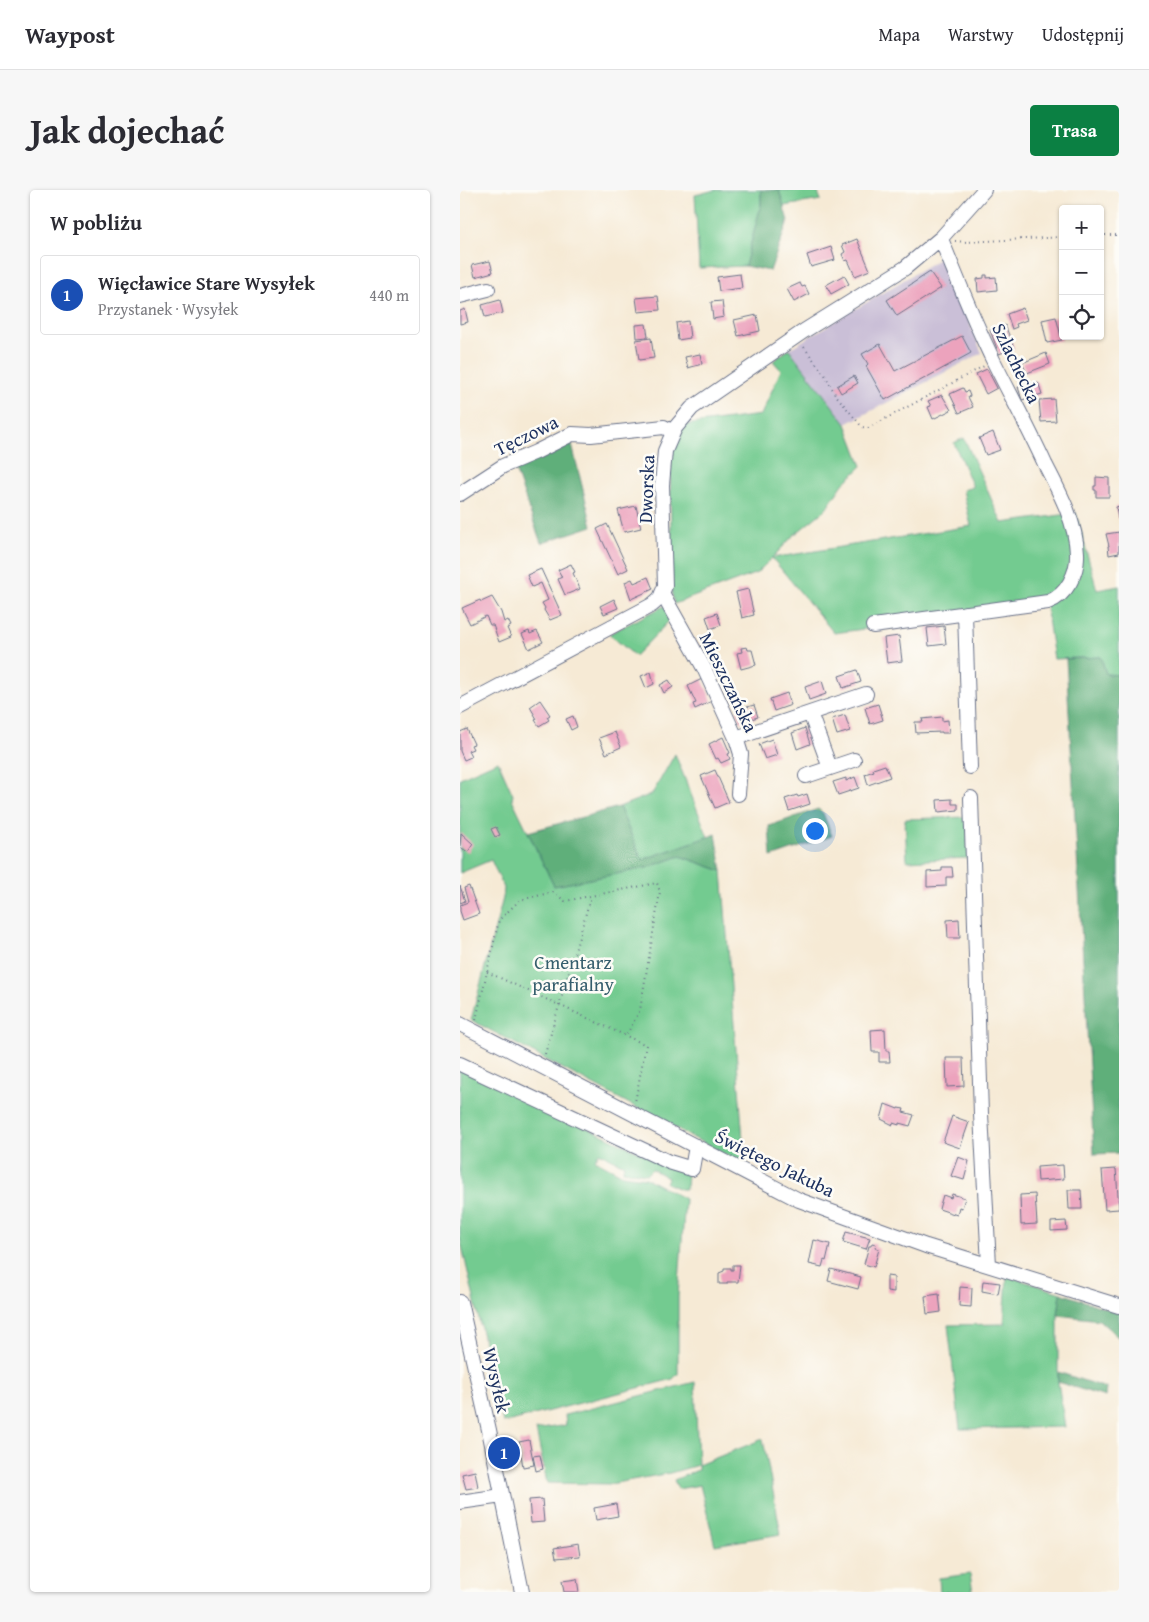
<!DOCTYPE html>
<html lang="pl">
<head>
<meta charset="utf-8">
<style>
  :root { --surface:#fff; --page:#f7f7f7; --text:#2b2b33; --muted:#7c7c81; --line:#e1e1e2; --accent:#0b8043 }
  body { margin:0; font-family:"Gentium Book Plus",serif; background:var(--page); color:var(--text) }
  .controls { position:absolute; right:15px; top:15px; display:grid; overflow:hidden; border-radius:5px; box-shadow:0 1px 4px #0004 }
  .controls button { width:45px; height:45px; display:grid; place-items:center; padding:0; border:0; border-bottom:1px solid var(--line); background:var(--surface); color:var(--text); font:25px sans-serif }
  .you { position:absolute; left:354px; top:640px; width:18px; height:18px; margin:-12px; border:4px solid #fff; border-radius:50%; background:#1a73e8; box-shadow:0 0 0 8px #1a73e833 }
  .badge { display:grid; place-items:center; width:32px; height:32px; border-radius:50%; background:var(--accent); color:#fff; font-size:16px; font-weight:700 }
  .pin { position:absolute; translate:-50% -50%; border:2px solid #fff; box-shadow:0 1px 5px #0006 }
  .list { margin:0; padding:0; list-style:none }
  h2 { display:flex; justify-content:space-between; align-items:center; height:65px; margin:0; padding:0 20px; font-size:21px }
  h2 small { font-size:16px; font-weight:400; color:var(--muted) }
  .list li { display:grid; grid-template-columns:32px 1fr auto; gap:15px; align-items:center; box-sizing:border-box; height:80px; margin:0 10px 10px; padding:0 10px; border:1px solid var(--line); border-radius:5px }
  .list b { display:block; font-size:19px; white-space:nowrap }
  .list p { margin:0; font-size:16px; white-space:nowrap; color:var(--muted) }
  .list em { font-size:16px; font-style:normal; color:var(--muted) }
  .icon { flex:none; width:28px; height:28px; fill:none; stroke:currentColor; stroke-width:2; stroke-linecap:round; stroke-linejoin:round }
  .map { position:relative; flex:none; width:659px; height:1402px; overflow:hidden; border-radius:5px }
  header { display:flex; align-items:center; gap:30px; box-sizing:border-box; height:70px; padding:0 25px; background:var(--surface); border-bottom:1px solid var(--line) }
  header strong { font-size:24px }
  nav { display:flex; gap:28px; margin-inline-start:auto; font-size:18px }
  .intro { display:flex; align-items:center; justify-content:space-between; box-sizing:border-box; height:120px; padding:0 30px }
  h1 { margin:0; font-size:35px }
  .button { padding:12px 22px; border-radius:5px; background:var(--accent); color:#fff; font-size:18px; font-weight:700 }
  main { display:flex; gap:30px; padding:0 30px }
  aside { flex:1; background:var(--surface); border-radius:5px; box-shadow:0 1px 4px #0004 }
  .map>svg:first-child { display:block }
</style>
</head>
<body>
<header>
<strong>Waypost</strong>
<nav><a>Mapa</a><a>Warstwy</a><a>Udostępnij</a></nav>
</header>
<div class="intro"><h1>Jak dojechać</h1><a class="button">Trasa</a></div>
<main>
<aside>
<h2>W pobliżu<small></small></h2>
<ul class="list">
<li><span class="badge" style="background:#1a4fb4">1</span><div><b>Więcławice Stare Wysyłek</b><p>Przystanek · Wysyłek</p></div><em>440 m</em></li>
</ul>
</aside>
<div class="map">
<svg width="659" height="1402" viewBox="0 0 659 1402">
  <rect width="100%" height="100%" fill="#fdfcf7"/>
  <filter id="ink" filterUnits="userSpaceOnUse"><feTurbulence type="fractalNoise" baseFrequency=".02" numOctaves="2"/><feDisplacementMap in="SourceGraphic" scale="10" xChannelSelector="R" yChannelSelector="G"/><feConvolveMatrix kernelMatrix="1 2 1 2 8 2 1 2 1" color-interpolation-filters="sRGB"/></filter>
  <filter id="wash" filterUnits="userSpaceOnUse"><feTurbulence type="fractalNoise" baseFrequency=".0096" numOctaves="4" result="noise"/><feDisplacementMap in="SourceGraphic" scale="20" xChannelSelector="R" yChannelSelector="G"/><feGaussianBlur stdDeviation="1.12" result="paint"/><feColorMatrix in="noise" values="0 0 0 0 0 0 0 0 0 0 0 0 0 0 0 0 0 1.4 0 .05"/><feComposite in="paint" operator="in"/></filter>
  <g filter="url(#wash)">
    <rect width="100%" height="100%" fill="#f6ead5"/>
    <path fill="#cabfd7" d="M482,67L522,163L386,234L329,159Z"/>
    <path fill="#73cb90" stroke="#477d77" d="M255,0H301V15L285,76L239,78L235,5Z
      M319,0H357L361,10L324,16Z
      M329,159L386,234L402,276L383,294L366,319L334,345L312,368L511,336L503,300L513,297L494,253L504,248L542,333L616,323L637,400L659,396V485L646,484L641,467L594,469L586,415L374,443L312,368L297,383L214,414L212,404L210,267L224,235L301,225L321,180L313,171Z
      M204,416L211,429L175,466L149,444Z
      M215,564L248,647L182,670L159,617L192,604Z
      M38,571L53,605L52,609L94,696L186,678L220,666L262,681L285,975L11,830L43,708L44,698L31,670L0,683V588Z
      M507,627L508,668L447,671L445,629Z
      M0,879L227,984L226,999H220L206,993L208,988L192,979L187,984L163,981L164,975L139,962L135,970L163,985L186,988L225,1009L218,1106V1184L213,1189L43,1233L0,1048Z
      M547,1086L601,1103L598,1125V1192L605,1237L500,1239L488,1135L544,1134Z
      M235,1192L238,1275L303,1249L321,1344L255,1355L240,1295L218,1299L214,1290L238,1280V1275L210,1283L150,1294L87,1293L76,1240L106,1235L105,1225Z
      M510,1384L513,1402H480L479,1388Z"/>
    <path fill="#5eaf7a" stroke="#3c6f6c" d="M301,0H319L328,31L310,81L285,76L301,15Z
      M111,251L132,336L81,353L55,279L90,263Z
      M641,467L646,484L659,485V963L634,964L606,469Z
      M159,617L182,670L256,644L262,681L220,666L186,678L94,696L68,642Z
      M358,619L363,623L372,646L311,667L309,636Z
      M601,1103L659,1123V1148L639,1130L598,1125Z
      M598,1182L646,1198L645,1207L598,1192Z"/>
    <g id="blocks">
      <path fill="#eca3bd" d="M397,49L410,80L395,86L388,70L385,71L382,64L385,62L382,55Z
        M371,57L375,70L351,77L347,65Z
        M30,71L33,82L15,87L12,75Z
        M470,82L481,98L437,126L427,110Z
        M280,84L282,98L259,101L257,87Z
        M384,85L389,94L371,104L366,95Z
        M524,85H527V88L536,87L537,100L518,102L517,89L524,88Z
        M340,93L342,97L345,96L349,104L334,112L327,99Z
        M198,106L200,120L178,122L176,108Z
        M40,110L43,123L25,127L22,115Z
        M262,111L264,127L253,129L251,112Z
        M563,118L567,130L556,134L557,137L552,139L547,124Z
        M5,119L8,132L0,134V121Z
        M297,125L300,141L278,146L274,130Z
        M596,127L602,150L587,153L582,130Z
        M228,131L230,148L218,150L216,133Z
        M186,134L188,147L177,148L176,135Z
        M545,135L554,158L539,164L530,140Z
        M502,146L511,163L425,210L406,176L408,174L402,164L420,154L435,181Z
        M191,148L194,168L179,170L176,150Z
        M586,163L590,174L567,183L562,173Z
        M240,164L242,174L228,178L225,167Z
        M527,179L537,198L526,204L516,184Z
        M394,186L398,193L381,203L377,196Z
        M578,192L582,204L562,210L558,197Z
        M503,198L505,202L508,201L510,206L508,207L513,217L499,223L490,204Z
        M482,205L491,220L473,229L468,217L471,216L468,211Z
        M594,209L596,231L581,232L579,210Z
        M533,242L540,260L526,265L519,248Z
        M636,287L649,288V307H636V300H634V296H636Z
        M176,316L181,338L164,342L158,320Z
        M659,316V329H658L656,317Z
        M147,334L168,379L158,384L137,339Z
        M659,342V363L649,365L648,356H649L646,344Z
        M111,374L115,382L113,383L120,399L105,405L98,389L102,387L98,380Z
        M81,379L102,425L90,430L84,420L85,418L82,413L88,410L81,393L72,397L67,385Z
        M188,387L193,399L171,409L165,392L172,389L174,393Z
        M288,399L294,425L282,428L276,402Z
        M32,407L41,422L44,432L48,430L51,436L47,438L51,447L39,452L33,435H30L26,426L10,434L2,418L20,410L21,412Z
        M154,409L158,418L144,424L140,416Z
        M257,423L261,435L250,439L246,427Z
        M484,436L486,454L469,456L467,438Z
        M69,441L70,444L77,441L83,452L69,459L62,444Z
        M439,446L442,471L427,473L424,448Z
        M287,457L288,460H292L296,475L281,479L277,463L282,462L281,458Z
        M397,480L401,492L383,498L379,486Z
        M191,482L194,494L186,498L181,486Z
        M242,489L252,511L235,519L233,514L236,513L228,496Z
        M209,490L213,497L204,503L200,495Z
        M362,491L366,504L349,510L345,497Z
        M327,503L331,515L314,521L310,509Z
        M80,510L90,525L87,527L89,530L79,536L75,530L77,529L70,517Z
        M418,514L423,530L410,534L405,518Z
        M294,515L298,527L281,532L277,520Z
        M385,525L390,541L377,545L372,529Z
        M113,526L117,537L111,540L106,529Z
        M482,527V531L488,530L489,543H482V542L456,543L455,532H463L462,529Z
        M345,538L350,554L337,559L332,543Z
        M7,539L14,554L11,555L13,559L8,561L11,567L4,570L0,561V542Z
        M155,542L161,557L146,564L139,548Z
        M263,547L270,563L268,564L270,569L261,573L258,568L256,569L249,554Z
        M312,549L317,565L305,569L299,554Z
        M425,575L430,587L408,595L405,584L414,581L413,579Z
        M255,580L269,612L255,618L241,586Z
        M395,587L399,598L378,605L373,592L386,588V591Z
        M347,604L350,614L329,621L325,609L337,605L338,607Z
        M492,609V614H498V620L478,622L477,610Z
        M36,637L40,645L35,647L31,639Z
        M1,643L13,654L8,662L0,657Z
        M482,677H492L493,687H486V696L467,697V682L482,681Z
        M0,696L5,711L0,713Z
        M9,696L19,724L3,730L0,721V715L8,712L4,698Z
        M499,729L500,748H488L487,730Z
        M425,839L426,861H429L430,872H419V862H412L411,840Z
        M486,868H503L504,896L487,897Z
        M425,914L438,919V918L444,919L443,922L454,925L450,936L439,933V935L433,933V935L421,929Z
        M492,926L509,932L500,958L483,952Z
        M498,967L509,971L504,990L491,986Z
        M603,975L604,989L578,991L577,977Z
        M656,979L659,1019L645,1020L642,980Z
        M608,1000H621L622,1019H609Z
        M492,1004L505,1008L502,1018L499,1017L497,1025L479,1019L483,1005L491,1008Z
        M575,1004L577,1034L561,1035L560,1005Z
        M606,1031L607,1040L591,1041V1032Z
        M386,1042L410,1048L406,1059L383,1052Z
        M354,1050L370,1054L366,1071L364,1070L362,1077L349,1074Z
        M412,1053L416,1054L415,1057L419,1059L414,1077L404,1074L409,1056H411Z
        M273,1075H280L278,1092H267V1094H259V1083L264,1081V1078H271V1080H273Z
        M371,1079L401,1087L398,1099L368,1091Z
        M427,1086L434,1087V1102L427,1101Z
        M523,1091L540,1093L538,1104L522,1101Z
        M500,1097L512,1098L511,1117L499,1116Z
        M479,1104L481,1122L467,1124L465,1106Z
        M69,1250L74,1275L63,1277L59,1252Z
        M80,1265L83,1279L76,1281L73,1266Z
        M15,1281L18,1297L6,1299L2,1284Z
        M82,1309L84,1332L71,1333L69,1310Z
        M156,1314L158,1326L136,1330L134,1318Z
        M118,1354L120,1366L96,1368L94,1358Z
        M117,1389L119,1402H104L102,1391Z"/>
    </g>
  </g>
  <g filter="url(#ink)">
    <use href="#blocks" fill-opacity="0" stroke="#687088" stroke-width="1"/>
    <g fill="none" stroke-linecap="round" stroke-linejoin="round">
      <defs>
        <path id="minor" d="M0,106L28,99
          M0,304L43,276L76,262L112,244L131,245L204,237L213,242
          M202,403L244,478L276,548L281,564L278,604
          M505,423L510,577
          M413,436L588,412C607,405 618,383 617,363C616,332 599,301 585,274C569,239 551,206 534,172C514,132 498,90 481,49
          M0,517L192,415L200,408L205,396L202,295L205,261L215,238L232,218L344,141L445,78L482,47L524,0
          M350,523L370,578
          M276,548L406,504
          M346,586L394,570
          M511,608L521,924L529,1075
          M0,834L339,1010L466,1056L659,1116
          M0,874L209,972L232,979L236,956
          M0,1112L29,1240L62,1402
          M0,1312L42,1306"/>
      </defs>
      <use href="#minor" stroke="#687088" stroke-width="16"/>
      <path stroke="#687088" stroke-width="2" stroke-dasharray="1 4" stroke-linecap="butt" d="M640,45H659
        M495,51L507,52L603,47
        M344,157L365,185L375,204L402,237L408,238L524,176
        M27,782L186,855L175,912
        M16,830L39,730L60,710L93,702L105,711L197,693L200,702L180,820L166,846
        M85,864L131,706"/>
      <use href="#minor" stroke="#fff" stroke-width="14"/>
    </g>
  </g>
  <g text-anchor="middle" stroke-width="5" stroke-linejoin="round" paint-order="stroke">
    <g font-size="19" fill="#1b2f5e" stroke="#fdfcf7">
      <text transform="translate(557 173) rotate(64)" y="7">Szlachecka</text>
      <text transform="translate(66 245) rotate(-26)" y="7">Tęczowa</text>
      <text transform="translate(186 299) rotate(-88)" y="7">Dworska</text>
      <text transform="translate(269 492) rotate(64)" y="7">Mieszczańska</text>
      <text transform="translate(315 973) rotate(26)" y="7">Świętego Jakuba</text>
      <text transform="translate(37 1190) rotate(77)" y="7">Wysyłek</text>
    </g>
    <g font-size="19" fill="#355e6d" stroke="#fdfcf7">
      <text x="113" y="779">Cmentarz<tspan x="113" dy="22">parafialny</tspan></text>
    </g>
  </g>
</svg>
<div class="controls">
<button>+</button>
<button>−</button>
<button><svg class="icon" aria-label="locate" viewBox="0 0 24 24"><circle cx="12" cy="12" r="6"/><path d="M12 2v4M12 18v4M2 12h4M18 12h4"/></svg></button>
</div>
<div class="you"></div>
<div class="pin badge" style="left:44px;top:1263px;background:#1a4fb4">1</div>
</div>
</main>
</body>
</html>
